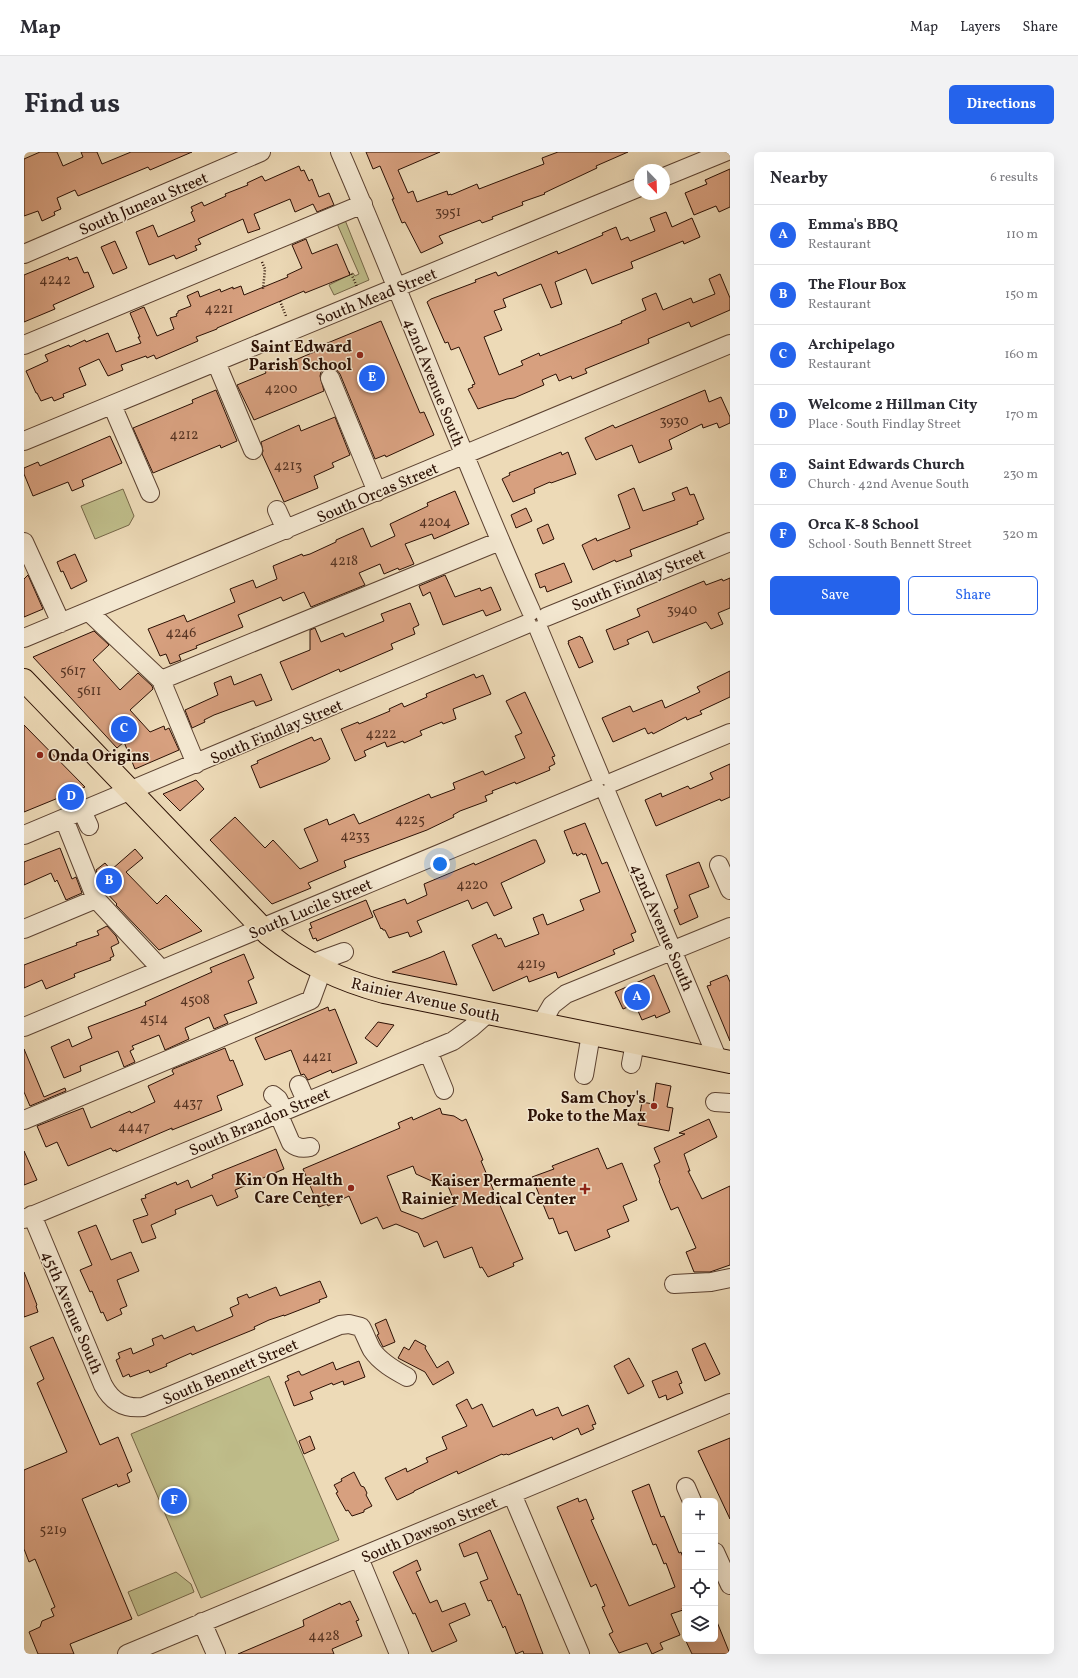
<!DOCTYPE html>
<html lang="en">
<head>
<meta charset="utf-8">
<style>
  :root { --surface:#fff; --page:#f2f2f3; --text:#2b2b33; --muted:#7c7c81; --line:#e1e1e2; --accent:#2563eb }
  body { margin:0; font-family:Vollkorn,serif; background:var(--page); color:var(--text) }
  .controls { position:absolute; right:12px; bottom:12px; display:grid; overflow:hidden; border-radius:6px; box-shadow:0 4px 16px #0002 }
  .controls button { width:36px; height:36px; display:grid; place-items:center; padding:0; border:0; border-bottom:1px solid var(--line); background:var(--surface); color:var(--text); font:20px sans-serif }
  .compass { position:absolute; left:610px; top:12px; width:36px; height:36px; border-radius:50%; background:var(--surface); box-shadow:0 4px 16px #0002; rotate:157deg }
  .you { position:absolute; left:416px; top:712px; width:14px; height:14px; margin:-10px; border:3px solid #fff; border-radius:50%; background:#1a73e8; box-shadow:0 0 0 6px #1a73e833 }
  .badge { display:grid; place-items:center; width:26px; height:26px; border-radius:50%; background:var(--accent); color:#fff; font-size:13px; font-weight:700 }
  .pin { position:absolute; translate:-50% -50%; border:2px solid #fff; box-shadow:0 1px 4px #0006 }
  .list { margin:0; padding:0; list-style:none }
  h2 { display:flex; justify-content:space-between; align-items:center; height:52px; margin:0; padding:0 16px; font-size:17px }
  h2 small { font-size:13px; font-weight:400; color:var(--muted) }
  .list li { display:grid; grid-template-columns:26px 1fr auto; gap:12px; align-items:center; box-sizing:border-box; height:60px; padding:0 16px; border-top:1px solid var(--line) }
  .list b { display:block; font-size:15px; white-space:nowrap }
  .list p { margin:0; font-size:13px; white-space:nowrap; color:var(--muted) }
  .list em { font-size:13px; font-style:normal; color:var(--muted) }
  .actions { display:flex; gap:8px; padding:12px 16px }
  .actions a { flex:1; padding:9px 0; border:1px solid var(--accent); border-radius:6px; text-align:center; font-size:14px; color:var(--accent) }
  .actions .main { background:var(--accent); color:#fff }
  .icon { flex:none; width:22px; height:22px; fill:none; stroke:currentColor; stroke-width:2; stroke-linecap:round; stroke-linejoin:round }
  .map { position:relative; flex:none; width:706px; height:1502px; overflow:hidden; border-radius:6px }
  header { display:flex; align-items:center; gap:24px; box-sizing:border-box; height:56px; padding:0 20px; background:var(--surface); border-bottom:1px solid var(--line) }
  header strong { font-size:19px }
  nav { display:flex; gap:22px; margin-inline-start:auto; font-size:14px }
  .intro { display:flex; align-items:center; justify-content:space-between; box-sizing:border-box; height:96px; padding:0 24px }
  h1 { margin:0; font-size:28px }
  .button { padding:10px 18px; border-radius:6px; background:var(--accent); color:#fff; font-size:14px; font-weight:700 }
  main { display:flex; gap:24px; padding:0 24px }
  aside { flex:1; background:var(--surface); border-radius:6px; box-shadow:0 4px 16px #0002 }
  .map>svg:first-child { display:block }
</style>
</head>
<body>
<header>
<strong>Map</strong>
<nav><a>Map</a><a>Layers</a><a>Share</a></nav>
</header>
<div class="intro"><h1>Find us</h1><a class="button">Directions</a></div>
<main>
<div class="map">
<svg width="706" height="1502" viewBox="0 0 706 1502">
  <rect width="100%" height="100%" fill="#eddab7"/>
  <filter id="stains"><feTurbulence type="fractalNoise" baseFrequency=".005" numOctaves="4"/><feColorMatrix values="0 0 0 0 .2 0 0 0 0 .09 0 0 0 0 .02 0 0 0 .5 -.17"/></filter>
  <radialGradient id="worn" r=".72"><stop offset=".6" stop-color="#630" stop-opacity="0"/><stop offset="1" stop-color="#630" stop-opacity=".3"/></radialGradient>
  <path fill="#bfbd8a" stroke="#756647" d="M319,63L345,128L310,143L305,133L329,121L331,124L335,122L311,67Z
    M99,337L110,364L105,373L71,387L57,354Z
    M245,1224L315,1388L177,1446L107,1282Z
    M152,1420L167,1432L170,1440L114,1464L104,1440Z"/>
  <path fill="#d7a07f" stroke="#2b1004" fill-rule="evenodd" d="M16,0H33L39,14L59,5L57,0H73L78,12L107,0H168L126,18L124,15L54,44L51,38L33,46L37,57L30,60L31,63L18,69L14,59L0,64V7Z
    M342,0H416L374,18L384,41L389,39L393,50L423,39L424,43L427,42V43L453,32L455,37L520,12L518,6L534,0H604L572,14L573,16L520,41L521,42L498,50L499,53L468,65L469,67L458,71L456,68L415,84L419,91L397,101L381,70L378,71L368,47H370L356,14L349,17Z
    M275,14L277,19L280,18L285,29L288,27L295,45L305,41L310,53L293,60L289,52L271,60L266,47L230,62L236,77L224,81L219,67L174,87L177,92L171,94L173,98L152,107L150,103L125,113L112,80L129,73L134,85L171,69L167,60L169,59L167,55L178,50L180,54L202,44L201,42L224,33L223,31L238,24L241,29Z
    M706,17V55L695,60L692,54L670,63L661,41L683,32L681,28Z
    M642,60L648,75L668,66L676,85L660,92L659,89L607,110L609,116L573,130L568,132L562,117L531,130L538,152L527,156L517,132L479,147L482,155L470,159L478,178L460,185L475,223L499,213L497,209L515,201L516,204L598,171L597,169L622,158L618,147L632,141L639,158L667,146L669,151L691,142L685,127L696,122L706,146V158L667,175L665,170L624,187L625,191L561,217L563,221L548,227L547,224L535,229L532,222L518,228L520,233L490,246L483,247L454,257L444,237L449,235L448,233L451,232L435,195L427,198L424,190L421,191L403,150L407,147L452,130L451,128L472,120L474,124L533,99L534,102L579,83L578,81L592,75L597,88L604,85L606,89L631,79L626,66Z
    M282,87L288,102L313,92L326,123L281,141L280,139L193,176V177L172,185L174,189L132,207L130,203L123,206L122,204L97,213L99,218L84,224L75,207L55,216L62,233L39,242L40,245L30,249L28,245L17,249L13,241H12L2,219L24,209L21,203L45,193L46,195L61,188L62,190L84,181L92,200L117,191L114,185H116L106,161L120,155L133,184L150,177L146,166L153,164L152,162L154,161V159L167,154L163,144L174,139L176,145L196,137L197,140L209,135V137L217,134L220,143L264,125L263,123L278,116L268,93Z
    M91,89L103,116L89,122L77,95Z
    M44,105L45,108L53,105L60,121L64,120L70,135L29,153L31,157L0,170V123Z
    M357,169L396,261L400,260L410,283L362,305L361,303L351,307L316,222L312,217L307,216H302L297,220L296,224L300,239L230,268L213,233L242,221L240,217L255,210L257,214L302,195L301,192Z
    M192,238L213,289L197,296L196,293L129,321L109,276L169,251L168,248Z
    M681,238L685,250L697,245L706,265V271L695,276L693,271L679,276L678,272L645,288L648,297L615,311L608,293L572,308L561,286L589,273L591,276Z
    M311,265L326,303L308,311L310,315L290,324L294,336L260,350L238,302L239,299L237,290L275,273L277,279Z
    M86,284L98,311L58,328L60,334L48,339L44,330L9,344L0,322V316L14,310L16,314Z
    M537,300L538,303L544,300L552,322L527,331L526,330L510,337L511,341L489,350L478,327L486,323L485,321Z
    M663,335L666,343L670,342L680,367L673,370L674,372L606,398L608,404L592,410L591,408L569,418L558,393L572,386L573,389L606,376L594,343L610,336L619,359L651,348L648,341Z
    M431,339L445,372L410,387L408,382L381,392L390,412L375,418L374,416L360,422L356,412L335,421L341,433L287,455L280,440L259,449L257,445L214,463L219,475L172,494L173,496L155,503L157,508L146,512L142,502L136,504L124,477L160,463L163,470L211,450L206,437L229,428L232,436L253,427L249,414L278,402L279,404L286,402L312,390V388L339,376L347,395L371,384L366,372L404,354L403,351Z
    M502,356L508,369L492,376L487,363Z
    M524,372L530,387L519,392L513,377Z
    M51,402L63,429L47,437L39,419L37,420L33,410Z
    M540,411L548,430L523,440L521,434L516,436L511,422Z
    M4,423L19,457L0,465V427Z
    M421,423L431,445L456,436L457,439L467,435L477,458L462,464L459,458L419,473L406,440L399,444L395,434Z
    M706,426V456L694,461L699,472L687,477L682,470L629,491L624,479L603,488L605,492L590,498L582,478L616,464L613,457L680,429L682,433L698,427L699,429Z
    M386,451L395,473L389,476L391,482L367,492L369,497L316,520L315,517L268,538L256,510L286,498V478L291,476L297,490L319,481L321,485L360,469L357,462Z
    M70,479L85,493L69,508L96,538L114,521L128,534L129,537L106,558L126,580L140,574L141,578L145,576L155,598L111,617L100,590L93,596L9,505Z
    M556,484L557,486L558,485L569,510L555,516L544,491H545L544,489Z
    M706,519V545L676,559L678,562L663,568L662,565L629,582L628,580L624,582L621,576L589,590L578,566L606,554L609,560L638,548L641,556L676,540L673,535Z
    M237,522L248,548L232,554L230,549H228L190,563L180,568L181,570L168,576L161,558L194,543L190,531L207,524L210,533Z
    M450,522L452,526L459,523L467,542L429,557L432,567L419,572L418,570L396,579L398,583L380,591L379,589L363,595L361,590L340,599L342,604L331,609L317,577L334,570L335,572L366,559L365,557L378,551L380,555L403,545L402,542Z
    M501,540L531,604L528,605L531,612L525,615L526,618L492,632L491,630L468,639L469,641L461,644L463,649L436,659L429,663L430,665L403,678L320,709L322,715L284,731L287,736L248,752L186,688L211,665L241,696L249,688L276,717L294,709L280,677L303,667L305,673L330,662L335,672L405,642L407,646L431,637L429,631L459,619L461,623L501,606L491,584L498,581L482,549Z
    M0,573L61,635L0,660Z
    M288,585L290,589L297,586L306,607L302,610L236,636L227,614L234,611L233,609Z
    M706,612V645L697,649L696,647L632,674L621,648L637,641L638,645L664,634L666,637L689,627L686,621Z
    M172,628L180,637L156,659L139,642Z
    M561,671L578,712L583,710L612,780L607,782L610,789L589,798L591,802L534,826L532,820L505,830L503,824L501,825L469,839L448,793L472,782L474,787L477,786L481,795L515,782L509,766L519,762L523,773L560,758L556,748L576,740L562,702L559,703L558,701L553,704L552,701L549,702L540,679Z
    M509,688H512L521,709L520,711L477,731L488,756L470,764L463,750L448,757L444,748L393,769L398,780L386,785L384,780L365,786L361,778H359L358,776L357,777L349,759L381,747L383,752L403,743L400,732L450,711L451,713Z
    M36,696L48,727L52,725L58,741L42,748L33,728L31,730L27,721L0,733V710Z
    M111,697L119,706L102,720L133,752L142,743L178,779L135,798L92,753L93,752L80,738L72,718L81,711L87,718Z
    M675,710L685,735L665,743L674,765L656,773L650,758L654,756L642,723Z
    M342,748L349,765L293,789L292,786L289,787L285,777L288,776L286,771Z
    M83,774L92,784L95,791L87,795L90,804L86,806L87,808L50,822L51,825L22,837L18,828L0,836V813L53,793L52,791L75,783L73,779Z
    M420,799L433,833L368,820L407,805Z
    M220,802L230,826L224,829L233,851L200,863L204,871L190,877L185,865L161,876L165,887L141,898L135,883L108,894L110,897L106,899L111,910L100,915L94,899L56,914L57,919L40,926L27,895L45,887L48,895L68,886L64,875L122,853L121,850L188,820L186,816Z
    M630,823L646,860L632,866L631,863L618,868L611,852L599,857L591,840Z
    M703,823L706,830V889L683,834L687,833L686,830Z
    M304,855L305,859L311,857L333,911L308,921L307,918L284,928L280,922L277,923L267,898L241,908L231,886Z
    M354,870L370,873L353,895L341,886Z
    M201,896L206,909L209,908L219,933L193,944L198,958L148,978V976L92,1000V998L89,999L87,996L44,1014L33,990L22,995L13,974L59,956L67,976L106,959L107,961L131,950L124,934L150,922L148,919L149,917Z
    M0,897L20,945L41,936L42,939L6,954L0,940Z
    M632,931L647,934L643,955L649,956L645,979L614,973L618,950L629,952Z
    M416,956L418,962L430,964L438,969L442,967L459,1008L457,1009L499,1107L489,1111L490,1114L464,1125L458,1115L456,1116L448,1095L420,1106L413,1089L400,1095L394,1081L372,1072L359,1077L353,1065L337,1072L325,1044L304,1054L303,1052L295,1055L279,1017L376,976L374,971L388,965L389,968ZM389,1014L392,1022L412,1031L421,1027L432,1053L398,1067L377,1059L363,1024Z
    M685,967L693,985L660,1002L666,1019H664L678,1047L706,1034V1113L686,1120H670L662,1100L672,1096L654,1055L647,1058L635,1029L636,1028L630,1013L636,1010L630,996L661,982L655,981Z
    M574,996L583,1017L598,1011L613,1048L599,1054L605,1069L583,1078L586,1085L551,1099L543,1079L535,1082L529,1066L525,1067L508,1025L530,1017L528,1014Z
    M252,997L260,1017L211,1038L214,1045L193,1054L188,1043L151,1058L152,1062L127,1073L132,1086L118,1091L109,1068L124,1063L117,1047L122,1046L121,1043L152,1030L153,1033L164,1028L167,1036L189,1026L188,1023Z
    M0,999L13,1028L0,1033Z
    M72,1073L87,1108L107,1100L115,1119L93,1128L103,1154L96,1157L98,1162L83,1169L79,1160L77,1161L68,1139L66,1140L56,1118L68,1113L54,1080Z
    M0,1120L13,1153L12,1154L14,1160L0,1165Z
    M296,1129L303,1145L295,1148L296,1150L260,1164V1163L245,1168L230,1175L231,1177L187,1195L168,1203L167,1201L142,1212L143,1214L126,1221L125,1218L106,1225L105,1222L99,1225L92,1208L96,1206L94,1201L107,1196L109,1202L130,1193L128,1187L138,1183L140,1187L170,1174L172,1179H174L209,1164L206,1156L215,1152L213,1146L223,1142L225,1146L252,1135L256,1144Z
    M362,1167L371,1190L359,1195L353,1183L355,1182L351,1172Z
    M29,1185L76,1293L94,1285L108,1319L103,1322L106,1330L94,1335L93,1332L58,1347L108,1467L46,1492L50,1502H14L5,1480L16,1475L18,1469L30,1464L27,1457L31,1455L11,1407L5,1410L0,1397V1318L43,1300L13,1231L20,1227L6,1195Z
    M391,1188L402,1194L401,1196L413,1216L424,1209L430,1221L409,1233L401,1220L374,1206L380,1195L385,1198Z
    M681,1191L696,1222L681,1229L668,1197Z
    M605,1206L620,1234L604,1242L590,1214Z
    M335,1209L341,1225L320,1233L319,1229L309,1233L308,1231L286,1240L289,1247L270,1254L261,1230L265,1228L263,1224L275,1219L277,1223H279L309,1210L312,1218Z
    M653,1219L658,1231L655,1232L659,1241L643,1248L642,1243L635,1246L628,1229Z
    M443,1247L448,1257L458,1252L469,1275L509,1257L512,1264L534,1255L538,1264L564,1253L572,1272L568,1273L570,1277L557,1283L554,1276L529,1288L528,1285L484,1303L483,1302L479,1303L478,1302L434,1322L433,1319L390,1339V1340L373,1348L361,1326L382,1316L383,1320L404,1310L402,1306L423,1297L418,1285L443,1274L432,1253Z
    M286,1284L291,1297L280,1302L275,1289Z
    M706,1286V1367L674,1299Z
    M330,1320L337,1334L340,1335L343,1341L342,1343L348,1354L340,1358V1360L328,1364L324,1358L322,1359L312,1341L314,1340L310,1333L318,1329L317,1327Z
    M625,1332L637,1365L640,1364L655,1401L657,1400L661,1411V1457L658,1456L659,1458L647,1462L656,1483L636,1491L639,1497L628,1502L623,1491L595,1501L585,1482L589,1480L578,1455L581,1454L572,1432L567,1435L533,1355L554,1346L555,1350L562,1347L570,1367L567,1368L605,1454L651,1435L642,1411L640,1412L632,1392L629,1393L608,1339Z
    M466,1378L494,1443L496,1442L519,1502H500L499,1499L492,1502L481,1474L479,1476L467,1448L464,1449L456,1430L464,1427L453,1400L440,1405L435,1392Z
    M393,1408L397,1418L392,1420L406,1451L413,1448L418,1460L441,1451L446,1463L425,1472L433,1489L408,1500L391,1461L389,1462L369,1420Z
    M326,1449L335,1468L332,1469L338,1484L308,1497L310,1502H214L280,1474L279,1468L316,1451L317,1453Z
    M691,1465L706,1502H668L661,1487H691Z"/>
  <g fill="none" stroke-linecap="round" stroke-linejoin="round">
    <defs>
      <path id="minor" d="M316,0C382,152 439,308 507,459
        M640,25L701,0
        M0,102L237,0
        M0,193L339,52
        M192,210L229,298
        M306,226L353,340
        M88,253L126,341
        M0,289L616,35
        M253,358L262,378
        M0,390L37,471
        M65,460L137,528L172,612
        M522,465L706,390
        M515,478L576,624
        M0,486L706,192
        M137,528L476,389
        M589,630L706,581
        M583,642L694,908
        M58,659L65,674
        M40,667L72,747L137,817
        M0,683L503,472
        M695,713L706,738
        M0,777L72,747
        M287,812L320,800
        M517,872L528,853L542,842L706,775
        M0,875L571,637
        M404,899L420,938
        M607,912L611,891
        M560,923L567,882
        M275,933L282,949
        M249,943L254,947L260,959
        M691,950L706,951
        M254,961L267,991C273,996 278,997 286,995
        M0,968L287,848L298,818
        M8,1063L79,1233C88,1250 101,1257 119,1255L316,1173L325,1172L337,1175C341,1182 344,1191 348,1198C356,1210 370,1218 383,1225
        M0,1067L429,889L447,876L464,861
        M650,1132L687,1130L706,1126
        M662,1335L668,1349
        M488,1342L556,1502
        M691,1400L706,1433
        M335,1406L375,1502
        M178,1470L192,1502
        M103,1502L706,1251"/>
      <path id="major" d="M0,528L244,782C280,811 315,828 360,840L706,910"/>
    </defs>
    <use href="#minor" stroke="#5c4231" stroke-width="20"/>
    <use href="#major" stroke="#2b1004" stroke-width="24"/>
    <path stroke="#2b1004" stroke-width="2.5" stroke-dasharray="1 2" stroke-linecap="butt" d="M238,110L241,117L239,137
      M325,121H327L333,135
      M256,149L262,164"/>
    <use href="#minor" stroke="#f3e7d0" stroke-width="18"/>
    <use href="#major" stroke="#eddab7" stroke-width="22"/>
  </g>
  <g fill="#8f2418" stroke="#f3e7d0" stroke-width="1.5">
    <circle cx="336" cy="203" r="4"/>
    <circle cx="16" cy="603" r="4"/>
    <circle cx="630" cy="954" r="4"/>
    <circle cx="327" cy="1036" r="4"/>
    <path d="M559 1031h4v4h4v4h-4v4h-4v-4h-4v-4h4z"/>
  </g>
  <g text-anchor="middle" stroke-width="3" stroke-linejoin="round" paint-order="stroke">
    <g font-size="14" fill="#563423">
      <text x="424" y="64">3951</text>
      <text x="31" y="132">4242</text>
      <text x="195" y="161">4221</text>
      <text x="257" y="241">4200</text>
      <text x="650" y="273">3930</text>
      <text x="160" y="287">4212</text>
      <text x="264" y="318">4213</text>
      <text x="411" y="374">4204</text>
      <text x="320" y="413">4218</text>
      <text x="658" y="462">3940</text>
      <text x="157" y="485">4246</text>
      <text x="49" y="523">5617</text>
      <text x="65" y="543">5611</text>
      <text x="357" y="586">4222</text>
      <text x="386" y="672">4225</text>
      <text x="331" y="688">4233</text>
      <text x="448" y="737">4220</text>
      <text x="507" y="816">4219</text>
      <text x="171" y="852">4508</text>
      <text x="130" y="871">4514</text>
      <text x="293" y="909">4421</text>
      <text x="164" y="955">4437</text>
      <text x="110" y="979">4447</text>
      <text x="29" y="1382">5219</text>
      <text x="300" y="1488">4428</text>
    </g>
    <g font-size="16" fill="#2b1004" stroke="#f3e7d0">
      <text transform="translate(119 51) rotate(-23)" y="6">South Juneau Street</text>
      <text transform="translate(352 144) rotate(-22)" y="6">South Mead Street</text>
      <text transform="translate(411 230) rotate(68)" y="6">42nd Avenue South</text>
      <text transform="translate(353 340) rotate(-23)" y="6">South Orcas Street</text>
      <text transform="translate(614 427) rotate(-22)" y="6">South Findlay Street</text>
      <text transform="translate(252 579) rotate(-23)" y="6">South Findlay Street</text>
      <text transform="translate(286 756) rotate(-23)" y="6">South Lucile Street</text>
      <text transform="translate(639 775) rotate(67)" y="6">42nd Avenue South</text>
      <text transform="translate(402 847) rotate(13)" y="6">Rainier Avenue South</text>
      <text transform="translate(235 969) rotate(-23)" y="6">South Brandon Street</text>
      <text transform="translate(49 1160) rotate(67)" y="6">45th Avenue South</text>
      <text transform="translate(206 1219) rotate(-23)" y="6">South Bennett Street</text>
      <text transform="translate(405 1377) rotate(-23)" y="6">South Dawson Street</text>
    </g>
    <g font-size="16" font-weight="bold" fill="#2b1004" stroke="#f3e7d0" text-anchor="end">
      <text x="328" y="200">Saint Edward<tspan x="328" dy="18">Parish School</tspan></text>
      <text x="24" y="609" text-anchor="start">Onda Origins</text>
      <text x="622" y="951">Sam Choy's<tspan x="622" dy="18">Poke to the Max</tspan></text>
      <text x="319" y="1033">Kin On Health<tspan x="319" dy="18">Care Center</tspan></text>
      <text x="552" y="1034">Kaiser Permanente<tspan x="552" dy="18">Rainier Medical Center</tspan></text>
    </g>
  </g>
  <rect width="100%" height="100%" filter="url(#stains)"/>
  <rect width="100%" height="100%" fill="url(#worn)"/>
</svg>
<div class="controls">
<button>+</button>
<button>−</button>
<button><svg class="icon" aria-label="locate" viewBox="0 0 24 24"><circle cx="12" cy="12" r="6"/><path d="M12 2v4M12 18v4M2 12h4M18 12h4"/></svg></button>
<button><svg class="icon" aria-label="layers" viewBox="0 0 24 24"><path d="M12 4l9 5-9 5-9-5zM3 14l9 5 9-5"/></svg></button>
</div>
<svg class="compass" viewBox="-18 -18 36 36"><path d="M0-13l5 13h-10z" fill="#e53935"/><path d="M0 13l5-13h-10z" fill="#7c7c81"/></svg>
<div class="you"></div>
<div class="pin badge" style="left:613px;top:845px">A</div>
<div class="pin badge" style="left:85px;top:729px">B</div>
<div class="pin badge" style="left:100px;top:577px">C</div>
<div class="pin badge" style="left:47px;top:645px">D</div>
<div class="pin badge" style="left:348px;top:226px">E</div>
<div class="pin badge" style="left:150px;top:1349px">F</div>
</div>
<aside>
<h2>Nearby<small>6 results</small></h2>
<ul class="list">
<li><span class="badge">A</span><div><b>Emma's BBQ</b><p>Restaurant</p></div><em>110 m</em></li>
<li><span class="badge">B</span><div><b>The Flour Box</b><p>Restaurant</p></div><em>150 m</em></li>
<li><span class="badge">C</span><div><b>Archipelago</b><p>Restaurant</p></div><em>160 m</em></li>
<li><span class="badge">D</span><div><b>Welcome 2 Hillman City</b><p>Place · South Findlay Street</p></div><em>170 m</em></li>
<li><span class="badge">E</span><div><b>Saint Edwards Church</b><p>Church · 42nd Avenue South</p></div><em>230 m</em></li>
<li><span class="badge">F</span><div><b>Orca K-8 School</b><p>School · South Bennett Street</p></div><em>320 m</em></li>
</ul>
<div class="actions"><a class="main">Save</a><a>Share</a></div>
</aside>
</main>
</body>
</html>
